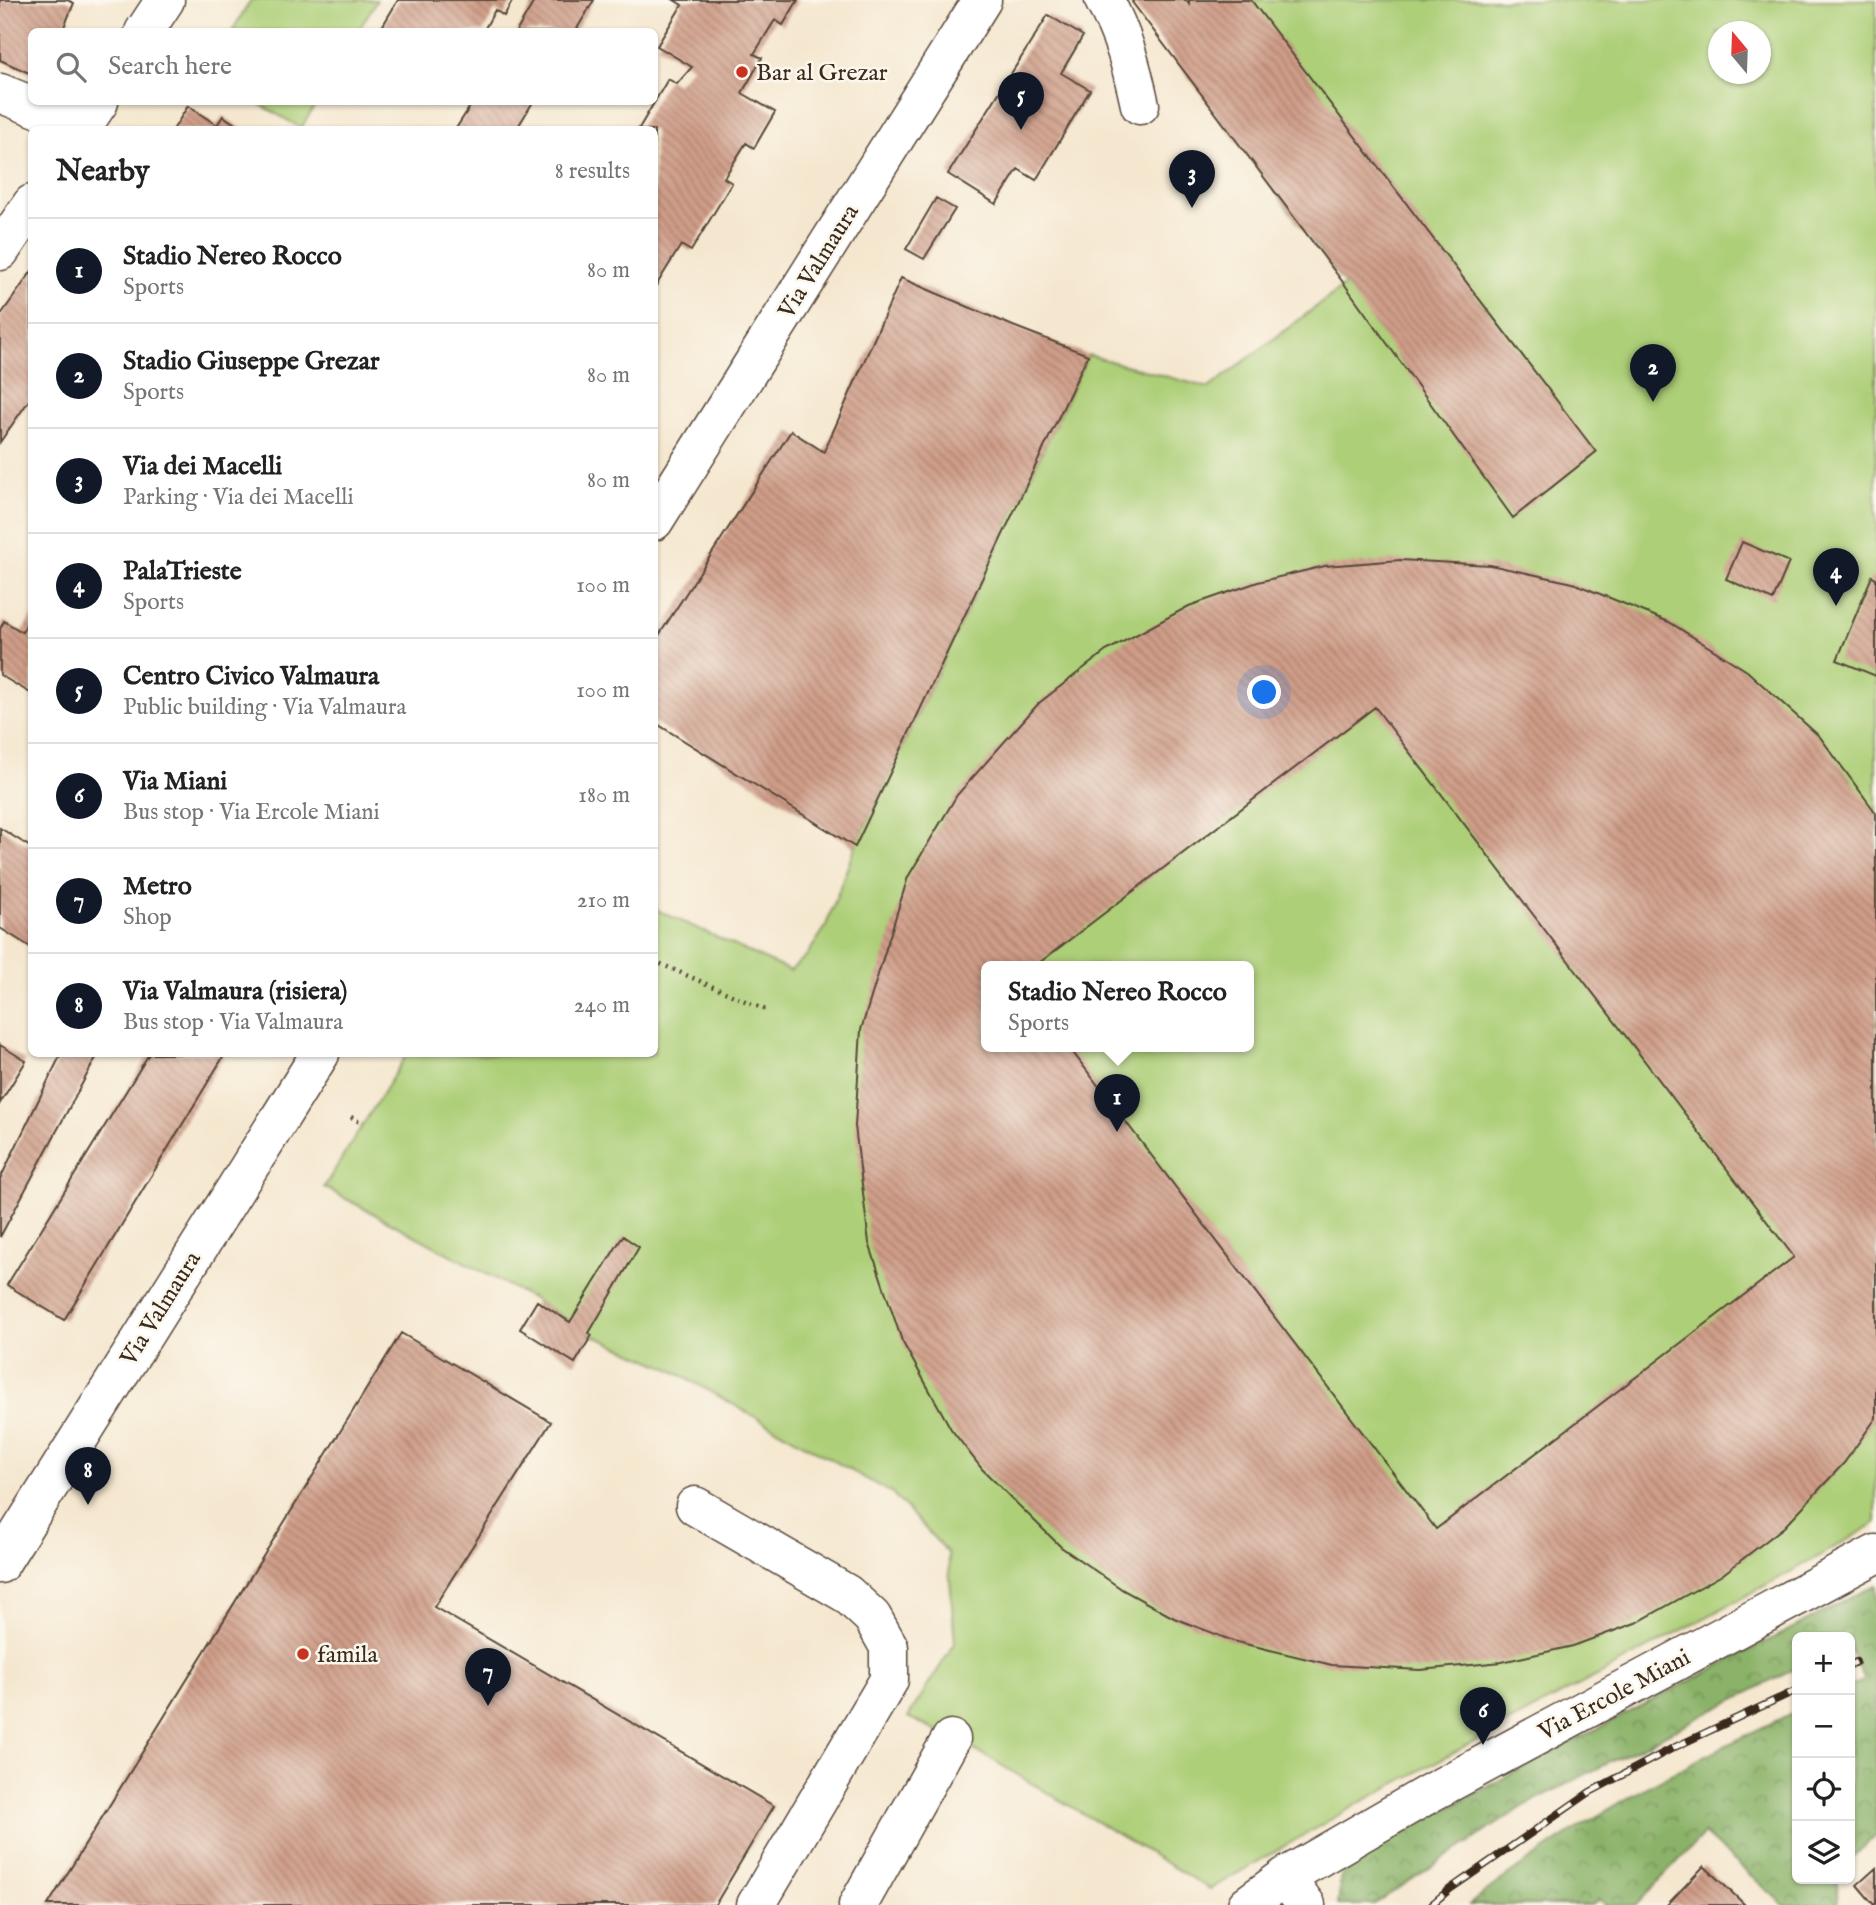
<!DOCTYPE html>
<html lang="en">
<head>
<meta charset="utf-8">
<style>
  :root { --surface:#fff; --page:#f6f6f6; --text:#222; --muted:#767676; --line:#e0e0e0; --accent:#111827 }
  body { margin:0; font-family:"IM FELL English",serif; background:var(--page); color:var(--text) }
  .controls { position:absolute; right:21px; bottom:21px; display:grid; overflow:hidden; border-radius:10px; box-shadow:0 2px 5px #0004 }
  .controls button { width:63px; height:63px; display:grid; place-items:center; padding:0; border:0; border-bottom:2px solid var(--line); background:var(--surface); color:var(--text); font:35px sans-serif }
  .compass { position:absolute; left:1708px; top:21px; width:63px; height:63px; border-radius:50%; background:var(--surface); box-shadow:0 2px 5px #0004; rotate:341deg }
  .you { position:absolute; left:1265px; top:693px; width:24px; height:24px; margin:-18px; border:5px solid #fff; border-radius:50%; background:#1a73e8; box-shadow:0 0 0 10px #1a73e833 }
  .badge { display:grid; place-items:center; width:46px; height:46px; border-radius:50%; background:var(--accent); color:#fff; font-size:23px; font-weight:700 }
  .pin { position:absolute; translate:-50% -58px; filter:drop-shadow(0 2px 4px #0008) }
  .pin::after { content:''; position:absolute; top:37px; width:24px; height:21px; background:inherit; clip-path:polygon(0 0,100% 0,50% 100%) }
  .popup { position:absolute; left:981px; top:961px; width:273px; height:91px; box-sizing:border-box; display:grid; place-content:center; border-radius:10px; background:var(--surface); filter:drop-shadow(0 2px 5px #0005); font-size:23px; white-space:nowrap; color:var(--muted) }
  .popup b { font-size:26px; color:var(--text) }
  .popup::after { content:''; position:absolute; left:50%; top:100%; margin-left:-14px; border:14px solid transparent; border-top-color:var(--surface) }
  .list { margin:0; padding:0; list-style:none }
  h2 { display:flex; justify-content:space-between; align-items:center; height:91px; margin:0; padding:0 28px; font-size:30px }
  h2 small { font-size:23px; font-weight:400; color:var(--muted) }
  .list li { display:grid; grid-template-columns:46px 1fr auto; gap:21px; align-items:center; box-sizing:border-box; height:105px; padding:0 28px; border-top:2px solid var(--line) }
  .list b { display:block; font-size:26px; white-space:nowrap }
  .list p { margin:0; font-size:23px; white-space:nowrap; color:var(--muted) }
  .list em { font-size:23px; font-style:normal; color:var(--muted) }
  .icon { flex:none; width:38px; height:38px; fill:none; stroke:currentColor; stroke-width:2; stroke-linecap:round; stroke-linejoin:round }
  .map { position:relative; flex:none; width:1876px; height:1905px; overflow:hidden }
  .search { position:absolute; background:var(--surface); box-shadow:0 2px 5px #0004; left:28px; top:28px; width:630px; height:77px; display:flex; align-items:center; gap:18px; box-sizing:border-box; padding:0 24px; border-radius:10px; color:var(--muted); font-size:26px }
  .panel { position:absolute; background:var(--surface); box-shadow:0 2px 5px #0004; left:28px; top:126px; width:630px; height:931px; border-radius:10px }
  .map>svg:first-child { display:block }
</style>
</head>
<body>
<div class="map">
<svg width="1876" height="1905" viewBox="0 0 1876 1905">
  <defs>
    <pattern id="forest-crowns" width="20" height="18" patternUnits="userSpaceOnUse" patternTransform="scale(1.75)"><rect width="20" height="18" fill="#8ab268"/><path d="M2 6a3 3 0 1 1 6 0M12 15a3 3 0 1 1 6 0" fill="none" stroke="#729155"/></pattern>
    <pattern id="building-back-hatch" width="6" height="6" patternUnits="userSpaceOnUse" patternTransform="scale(1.75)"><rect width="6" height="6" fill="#cf9d88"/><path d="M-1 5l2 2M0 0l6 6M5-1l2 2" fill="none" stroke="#a9806f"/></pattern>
  </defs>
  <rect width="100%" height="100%" fill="#fbf7ec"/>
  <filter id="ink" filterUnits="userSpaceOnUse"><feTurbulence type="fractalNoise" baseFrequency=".0143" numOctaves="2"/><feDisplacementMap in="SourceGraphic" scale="14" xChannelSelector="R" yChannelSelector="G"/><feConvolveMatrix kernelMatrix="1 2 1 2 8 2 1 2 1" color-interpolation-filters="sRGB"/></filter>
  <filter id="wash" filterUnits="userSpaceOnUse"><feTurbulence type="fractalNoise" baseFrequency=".00686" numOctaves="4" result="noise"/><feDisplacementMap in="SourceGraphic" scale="28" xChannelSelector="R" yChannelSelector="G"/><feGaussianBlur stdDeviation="1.57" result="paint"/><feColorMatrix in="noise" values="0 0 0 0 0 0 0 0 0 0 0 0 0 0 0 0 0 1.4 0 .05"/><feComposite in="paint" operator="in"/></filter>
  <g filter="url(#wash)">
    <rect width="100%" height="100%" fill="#f5e7cf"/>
    <path fill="url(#forest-crowns)" stroke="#626e43" stroke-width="2" d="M1876,1585V1835L1850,1860V1687L1865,1680L1850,1649V1637H1797V1668L1529,1803L1373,1905H1338L1341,1875L1358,1858L1529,1764Z
      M1797,1711V1879H1836L1839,1900L1835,1905H1784L1704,1834L1636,1905H1606L1599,1899L1592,1905H1469C1492,1885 1517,1869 1543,1851C1624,1796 1709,1752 1797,1711Z"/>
    <path fill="#adcf78" stroke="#747c4b" stroke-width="2" fill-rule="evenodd" d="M251,0H377L358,31H232Z
      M1132,0H1876V1523L1807,1563L1363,1801L1210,1889L986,1756L908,1717L955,1643L948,1553L893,1494L668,1368L592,1335L537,1301L324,1187L407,1054H654L655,909L790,971L807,955L825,928L855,847L1088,355L1209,388L1345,285ZM1718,32H1760V74H1718ZM986,966H1248V1046H986Z
      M256,102H317L301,128Z"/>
    <g id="blocks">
      <path fill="url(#building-back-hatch)" fill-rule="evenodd" d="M0,0H67L74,3L62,32H32V66L29,73L0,60Z
        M398,0H513L504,16L495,10L483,32H379Z
        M535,0H594L575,32H516Z
        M674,0H798L783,25L775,20L754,54L762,58L742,93L775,112L754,148L746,143L724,178L732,183L691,251L681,245L654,289V130H638L668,79L677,84L692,67L657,46L682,5Z
        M1135,0H1186L1189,4V0H1251L1596,452L1513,518L1345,285L1132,2Z
        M1048,15L1083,36L1061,73L1090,90L1036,180L1018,169L996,204L948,174Z
        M473,102H533L516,130H455Z
        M188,106L217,125L223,116L244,130H173Z
        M936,198L955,209L924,259L906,249Z
        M32,271V396L0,442V316Z
        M901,278L1013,326L1088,355L855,847L654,722V643L791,431L824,452Z
        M1742,542L1789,562L1773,600L1726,579Z
        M1400,560L1490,565L1573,583L1669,622L1747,671L1820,737L1876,813V1418L1844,1463L1784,1527L1722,1575L1638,1622L1573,1646L1502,1662L1420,1670L1332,1665L1233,1641L1174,1618L1123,1590L1061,1547L982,1469L951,1429L902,1341L869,1243L855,1126L861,1030L908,877L957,795L1039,703L1106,651L1189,606L1258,582L1325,566ZM1375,707L1794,1257L1436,1529L1068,1046H986V966H1035Z
        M1872,576L1876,578V676L1837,660Z
        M32,615V694L0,675V629L4,621L22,632Z
        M0,828L32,848V948L0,928Z
        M0,1045L26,1061L0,1103Z
        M61,1054H98L0,1237V1179Z
        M149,1054H225L64,1320L7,1285Z
        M623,1236L639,1247L589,1333L592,1335L575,1363L520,1329L537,1301L570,1322Z
        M401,1333L551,1422L434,1607L774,1806L715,1905H48Z
        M1704,1866L1745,1905H1667Z
        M1876,1868V1903L1874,1905L1857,1885Z"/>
    </g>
  </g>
  <g filter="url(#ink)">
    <use href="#blocks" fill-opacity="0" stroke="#574639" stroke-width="2"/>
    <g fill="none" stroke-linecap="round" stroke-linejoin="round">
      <defs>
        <path id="minor" d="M1104,0C1123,33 1132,68 1140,105
          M0,93L82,126
          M695,1506L847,1594L872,1617L889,1647V1680L756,1905
          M1285,1877L1306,1905
          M858,1905L951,1739
          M1247,1905L1285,1877L1430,1793L1876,1554"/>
        <path id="major" d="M144,32L165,0
          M80,130L99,102
          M0,251L32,204
          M654,521L982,0
          M0,1564L320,1054"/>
      </defs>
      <use href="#minor" stroke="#574639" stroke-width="41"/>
      <use href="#major" stroke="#574639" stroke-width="41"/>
      <path stroke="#574639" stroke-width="4.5" stroke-dasharray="2 5" stroke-linecap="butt" d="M654,961L768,1011
        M351,1117L363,1124"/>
      <use href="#minor" stroke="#fff" stroke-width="38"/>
      <use href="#major" stroke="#fff" stroke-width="38"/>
      <defs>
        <path id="rail" d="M1850,1665L1856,1662
          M1431,1905L1450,1889L1590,1792L1675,1747L1797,1690"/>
      </defs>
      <use href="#rail" stroke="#3b2a1e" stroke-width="8"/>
      <use href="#rail" stroke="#fbf7ec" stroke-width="5" stroke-dasharray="16" stroke-linecap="butt"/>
    </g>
  </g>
  <g fill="#c8321e" stroke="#fbf7ec" stroke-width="2.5">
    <circle cx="742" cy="72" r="7"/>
    <circle cx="303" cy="1654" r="7"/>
  </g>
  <g text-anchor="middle" stroke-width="5" stroke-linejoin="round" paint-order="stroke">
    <g font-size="24" fill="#3b2a1e" stroke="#fbf7ec" text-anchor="start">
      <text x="756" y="80">Bar al Grezar</text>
      <text x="317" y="1662">famila</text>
    </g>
    <g font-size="24" fill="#3b2a1e" stroke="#fbf7ec">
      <text transform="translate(818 261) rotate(-58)" y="8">Via Valmaura</text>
      <text transform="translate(160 1308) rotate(-58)" y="8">Via Valmaura</text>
      <text transform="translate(1614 1694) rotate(-28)" y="8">Via Ercole Miani</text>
    </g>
  </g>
</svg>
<div class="controls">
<button>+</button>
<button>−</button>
<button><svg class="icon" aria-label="locate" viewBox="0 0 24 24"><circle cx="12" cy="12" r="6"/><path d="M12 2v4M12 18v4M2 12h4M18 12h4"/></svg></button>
<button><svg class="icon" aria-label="layers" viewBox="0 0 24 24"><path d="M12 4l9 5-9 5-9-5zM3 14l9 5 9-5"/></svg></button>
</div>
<svg class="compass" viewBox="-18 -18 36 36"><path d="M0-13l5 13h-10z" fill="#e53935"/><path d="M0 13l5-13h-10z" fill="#767676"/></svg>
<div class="you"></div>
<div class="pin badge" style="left:1117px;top:1132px">1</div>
<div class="popup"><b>Stadio Nereo Rocco</b>Sports</div>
<div class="pin badge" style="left:1653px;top:402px">2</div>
<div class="pin badge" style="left:1192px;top:208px">3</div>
<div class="pin badge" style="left:1836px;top:606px">4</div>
<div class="pin badge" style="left:1021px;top:130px">5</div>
<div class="pin badge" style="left:1483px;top:1745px">6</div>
<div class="pin badge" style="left:488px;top:1706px">7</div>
<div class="pin badge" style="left:88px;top:1505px">8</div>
<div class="search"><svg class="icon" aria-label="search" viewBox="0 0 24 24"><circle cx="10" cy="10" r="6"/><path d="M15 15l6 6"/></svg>Search here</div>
<section class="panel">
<h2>Nearby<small>8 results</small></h2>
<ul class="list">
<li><span class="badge">1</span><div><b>Stadio Nereo Rocco</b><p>Sports</p></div><em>80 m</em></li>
<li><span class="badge">2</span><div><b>Stadio Giuseppe Grezar</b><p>Sports</p></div><em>80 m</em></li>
<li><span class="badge">3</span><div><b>Via dei Macelli</b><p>Parking · Via dei Macelli</p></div><em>80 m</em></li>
<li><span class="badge">4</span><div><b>PalaTrieste</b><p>Sports</p></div><em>100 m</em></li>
<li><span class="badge">5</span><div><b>Centro Civico Valmaura</b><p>Public building · Via Valmaura</p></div><em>100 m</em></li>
<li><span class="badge">6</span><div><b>Via Miani</b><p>Bus stop · Via Ercole Miani</p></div><em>180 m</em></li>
<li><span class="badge">7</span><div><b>Metro</b><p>Shop</p></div><em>210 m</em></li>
<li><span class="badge">8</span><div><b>Via Valmaura (risiera)</b><p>Bus stop · Via Valmaura</p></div><em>240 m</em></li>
</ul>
</section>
</div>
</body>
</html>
